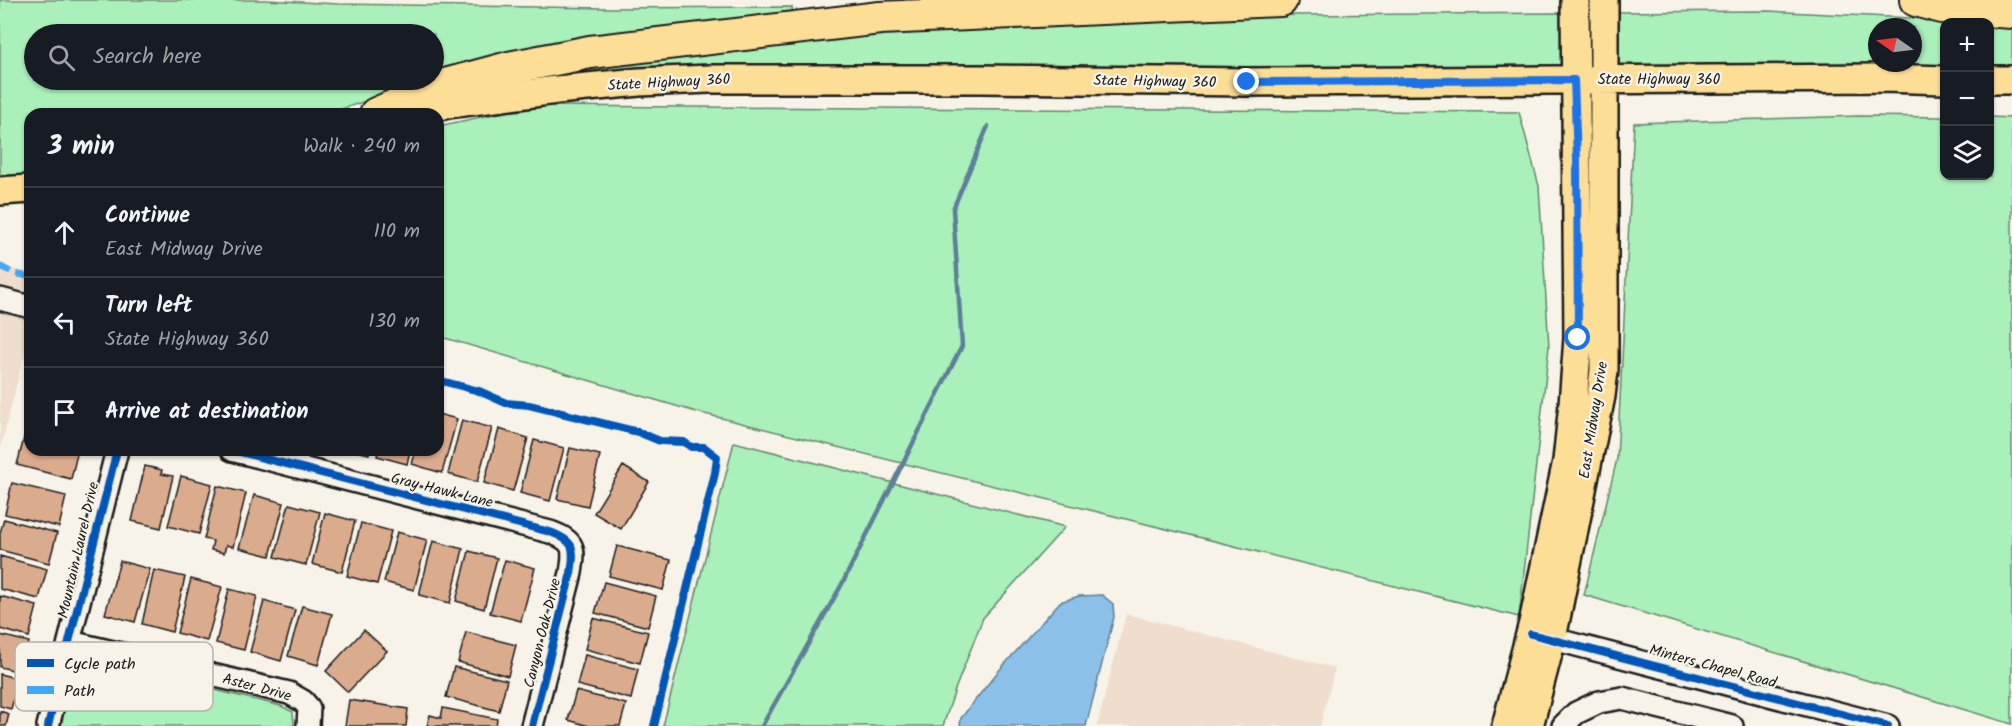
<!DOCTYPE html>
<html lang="en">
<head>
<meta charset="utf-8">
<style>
  :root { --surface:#171b24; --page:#20242c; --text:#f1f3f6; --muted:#9ea1a6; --line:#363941 }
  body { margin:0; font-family:Kalam,sans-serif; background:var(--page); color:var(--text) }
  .controls { position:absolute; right:18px; top:18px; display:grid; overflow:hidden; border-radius:12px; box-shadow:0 2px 4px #0004 }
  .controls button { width:54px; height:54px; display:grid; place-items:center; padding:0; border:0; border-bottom:2px solid var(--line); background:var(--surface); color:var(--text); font:30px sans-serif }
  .compass { position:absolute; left:1868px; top:18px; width:54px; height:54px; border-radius:50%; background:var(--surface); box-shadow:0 2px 4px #0004; rotate:284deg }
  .stop { position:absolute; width:18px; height:18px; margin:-14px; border:4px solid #1a73e8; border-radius:50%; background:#fff }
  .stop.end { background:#1a73e8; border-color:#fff; box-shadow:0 2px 6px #0008 }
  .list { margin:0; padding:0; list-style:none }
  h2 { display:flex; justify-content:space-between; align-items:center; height:78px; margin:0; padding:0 24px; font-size:26px }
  h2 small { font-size:20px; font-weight:400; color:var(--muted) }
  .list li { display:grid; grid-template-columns:39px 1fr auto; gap:18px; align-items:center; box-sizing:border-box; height:90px; padding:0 24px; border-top:2px solid var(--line) }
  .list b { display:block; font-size:22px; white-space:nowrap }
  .list p { margin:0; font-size:20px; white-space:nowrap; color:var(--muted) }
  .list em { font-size:20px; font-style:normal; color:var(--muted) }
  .icon { flex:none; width:33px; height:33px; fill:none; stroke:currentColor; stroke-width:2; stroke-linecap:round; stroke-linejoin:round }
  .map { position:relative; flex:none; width:2012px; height:726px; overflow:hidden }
  .search { position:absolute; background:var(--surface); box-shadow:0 2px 4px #0004; left:24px; top:24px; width:420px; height:66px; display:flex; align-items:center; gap:15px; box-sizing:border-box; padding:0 21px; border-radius:33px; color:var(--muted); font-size:22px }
  .panel { position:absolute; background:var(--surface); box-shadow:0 2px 4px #0004; left:24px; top:108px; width:420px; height:348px; border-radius:18px }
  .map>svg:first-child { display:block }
</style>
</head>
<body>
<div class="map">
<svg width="2012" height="726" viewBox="0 0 2012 726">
  <rect width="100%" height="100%" fill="#f7f3e8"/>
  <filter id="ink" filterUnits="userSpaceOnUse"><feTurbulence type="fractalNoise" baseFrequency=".0167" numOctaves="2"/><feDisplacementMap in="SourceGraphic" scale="12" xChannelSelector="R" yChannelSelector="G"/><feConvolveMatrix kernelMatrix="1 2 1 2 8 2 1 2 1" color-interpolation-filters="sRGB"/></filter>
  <g filter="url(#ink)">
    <path fill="#efddcd" d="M0,266L30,273V354L23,359L0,450Z
      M1126,614L1335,668L1320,726H1097Z"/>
    <path fill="#aaf0bb" stroke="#63866c" stroke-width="1.5" fill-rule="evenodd" d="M0,0H265L338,4L609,8L792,7L793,21L434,79V34H34V80H431L326,114H30V177L0,179Z
      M1768,11L2012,23V70H1990V22H1944V70L1627,69L1624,66L1621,65L1618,69L1615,66L1614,12ZM1877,27H1913V63H1877Z
      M1565,13L1564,66L1552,70L694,69L592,75L591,63L804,36L1172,16Z
      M533,106L1519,112L1539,186L1549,347L1519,617L693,411L438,336V126Z
      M1859,116L1944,117V176H1990V117L2012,118V724L1584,595L1617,459L1634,123Z
      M734,442L1065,527L983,618L956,687L943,726H663Z
      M78,657L281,706L293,712L294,726H55L72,658Z"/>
    <path fill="#8bc1e9" stroke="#5f7f97" stroke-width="1.5" d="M1102,595L1113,604L1114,617L1086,726H960L961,718L996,674L1060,602L1079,596Z"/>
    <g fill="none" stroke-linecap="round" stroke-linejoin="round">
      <path stroke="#5f7f97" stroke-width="4.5" d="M762,726L842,584L962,346L953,209L988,126"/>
    </g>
    <path fill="#dbab8e" stroke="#1c1c1c" stroke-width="1.5" d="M30,410V430L25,428Z
      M438,414L457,419L442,473L412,464L416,450H438Z
      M462,420L492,428L477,482L448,474Z
      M499,429L528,438L513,491L484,483Z
      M25,434L30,435V450H78L71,479L17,465Z
      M534,440L564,448L550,501L520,493Z
      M570,448L600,455L588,506L557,499Z
      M352,450H370L369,454Z
      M378,450H410L407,464L377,456Z
      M145,466L162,470L161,474L173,476L161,528L132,521Z
      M623,466L649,482L621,529L594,513Z
      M181,476L212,484L199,534L168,526Z
      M12,483L66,496L59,527L5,514Z
      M217,486L246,493L233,547L226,545L224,553L211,550L213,541L204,539Z
      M254,495L284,503L270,556L239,548Z
      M289,504L320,512L306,565L275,557Z
      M325,513L355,521L342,572L312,564Z
      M4,519L57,533L49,563L0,550V533Z
      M361,523L391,531L377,584L347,576Z
      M397,532L427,540L414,590L384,582Z
      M433,541L463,549L450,603L419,595Z
      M617,546L671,560L663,590L609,576Z
      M469,551L497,558L484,609L456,601Z
      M0,556L47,569L39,599L0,589Z
      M505,560L535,568L521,621L490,613Z
      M120,561L150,569L135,622L105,614Z
      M154,570L185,577L172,632L142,624Z
      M191,579L222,587L207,641L177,633Z
      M604,582L656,596L648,627L595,613Z
      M229,589L257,596L244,650L216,643Z
      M0,596L37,606L29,637L0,629Z
      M264,601L295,610L281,661L250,652Z
      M302,606L332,614L318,665L288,656Z
      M593,618L648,632L640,663L585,649Z
      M364,630L387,651L348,692L326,671Z
      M466,632L516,645L508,676L458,662Z
      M0,635L29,642L21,672L0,667Z
      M585,655L638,669L631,699L577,685Z
      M454,667L507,680L499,711L446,697Z
      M0,674L19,679L11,709L0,706Z
      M576,691L626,704L620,726H589L568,720Z
      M349,700L408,709L406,726H345Z
      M443,708L497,719L496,726H427L430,715L441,718Z
      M0,711L9,714L6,726H0Z"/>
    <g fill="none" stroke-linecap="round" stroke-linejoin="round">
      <defs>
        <path id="minor" d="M0,299L27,306L30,304
          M232,450L550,532C575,541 575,548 571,573L532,726
          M1538,635L1888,726
          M70,642L289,693L303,701L309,708L308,726
          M48,726L117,450
          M1563,726L1576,713L1599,702L1622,698L1732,726"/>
        <path id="major" d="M1990,80H2012
          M404,114L449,104L557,90L639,82L710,79H979L1247,82L1884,78L1944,80
          M0,191L30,189
          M1506,726L1533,623L1567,461L1573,404L1578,338L1575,0
          M1529,726L1552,638L1601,396L1604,370V0"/>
        <path id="highway" d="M1916,0L1942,7L2012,12
          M376,114L438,87L509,68L590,52L880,18L1281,0"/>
      </defs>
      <use href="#minor" stroke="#1c1c1c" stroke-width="26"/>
      <use href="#major" stroke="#1c1c1c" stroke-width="32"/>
      <use href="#highway" stroke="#1c1c1c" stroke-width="36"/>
      <use href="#minor" stroke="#f7f3e8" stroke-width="21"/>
      <use href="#major" stroke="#fcde96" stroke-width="27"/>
      <use href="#highway" stroke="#fcde96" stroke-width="32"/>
      <path stroke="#3fa9f5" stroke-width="6" stroke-dasharray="12 6" stroke-linecap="butt" d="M0,266L13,273L30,277"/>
      <defs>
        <path id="cycleway" d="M438,380L479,391L506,403L529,405L638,432L660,441L684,442L691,447H704L717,457L715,473L654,726
          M232,450L550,532C575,541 575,548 571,573L532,726
          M1531,634L1888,726
          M48,726L117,450"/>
      </defs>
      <use href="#cycleway" stroke="#f7f3e8" stroke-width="11"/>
      <use href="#cycleway" stroke="#0057b8" stroke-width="8"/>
    </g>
  </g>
  <g fill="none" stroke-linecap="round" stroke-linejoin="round" filter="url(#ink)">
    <path stroke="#1a73e8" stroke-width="8" d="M1247,82L1574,80L1577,160L1578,338"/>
  </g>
  <g text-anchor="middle" stroke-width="4.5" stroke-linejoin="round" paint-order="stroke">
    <g font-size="15" fill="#1c1c1c" stroke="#f7f3e8">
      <text x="1659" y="84">State Highway 360</text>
      <text transform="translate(1155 81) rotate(1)" y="5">State Highway 360</text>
      <text transform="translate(669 82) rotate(-3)" y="5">State Highway 360</text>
      <text transform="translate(1593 420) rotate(-81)" y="5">East Midway Drive</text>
      <text transform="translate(442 490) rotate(14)" y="5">Gray Hawk Lane</text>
      <text transform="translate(78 550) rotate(-77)" y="5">Mountain Laurel Drive</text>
      <text transform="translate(542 633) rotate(-76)" y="5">Canyon Oak Drive</text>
      <text transform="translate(1713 666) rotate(15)" y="5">Minters Chapel Road</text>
      <text transform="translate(257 687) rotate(15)" y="5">Aster Drive</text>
    </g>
  </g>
  <rect x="15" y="642" width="198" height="69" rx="9" fill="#f7f3e8" stroke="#b5b2ab" stroke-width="1.5"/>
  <rect x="27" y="659" width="27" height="8" fill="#0057b8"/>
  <rect x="27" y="686" width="27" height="8" fill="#3fa9f5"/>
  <g font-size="16" fill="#1c1c1c">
    <text x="64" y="669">Cycle path</text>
    <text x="64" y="696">Path</text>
  </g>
</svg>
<div class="controls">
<button>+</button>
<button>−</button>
<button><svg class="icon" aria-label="layers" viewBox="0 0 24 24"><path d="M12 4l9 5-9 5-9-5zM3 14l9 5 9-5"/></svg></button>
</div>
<svg class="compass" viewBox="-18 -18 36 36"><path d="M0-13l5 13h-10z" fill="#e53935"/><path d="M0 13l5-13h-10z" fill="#9ea1a6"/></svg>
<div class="stop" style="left:1578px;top:338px"></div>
<div class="stop end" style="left:1247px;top:82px"></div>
<div class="search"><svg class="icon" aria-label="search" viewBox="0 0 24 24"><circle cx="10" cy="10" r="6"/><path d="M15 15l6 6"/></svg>Search here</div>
<section class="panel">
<h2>3 min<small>Walk · 240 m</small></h2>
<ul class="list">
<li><svg class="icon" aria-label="ahead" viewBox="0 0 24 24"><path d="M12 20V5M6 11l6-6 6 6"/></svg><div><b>Continue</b><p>East Midway Drive</p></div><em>110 m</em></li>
<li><svg class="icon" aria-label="left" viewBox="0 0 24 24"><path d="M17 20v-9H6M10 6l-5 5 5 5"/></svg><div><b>Turn left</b><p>State Highway 360</p></div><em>130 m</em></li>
<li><svg class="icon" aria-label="arrive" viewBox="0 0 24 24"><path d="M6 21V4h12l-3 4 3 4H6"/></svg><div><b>Arrive at destination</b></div></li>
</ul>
</section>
</div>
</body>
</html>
